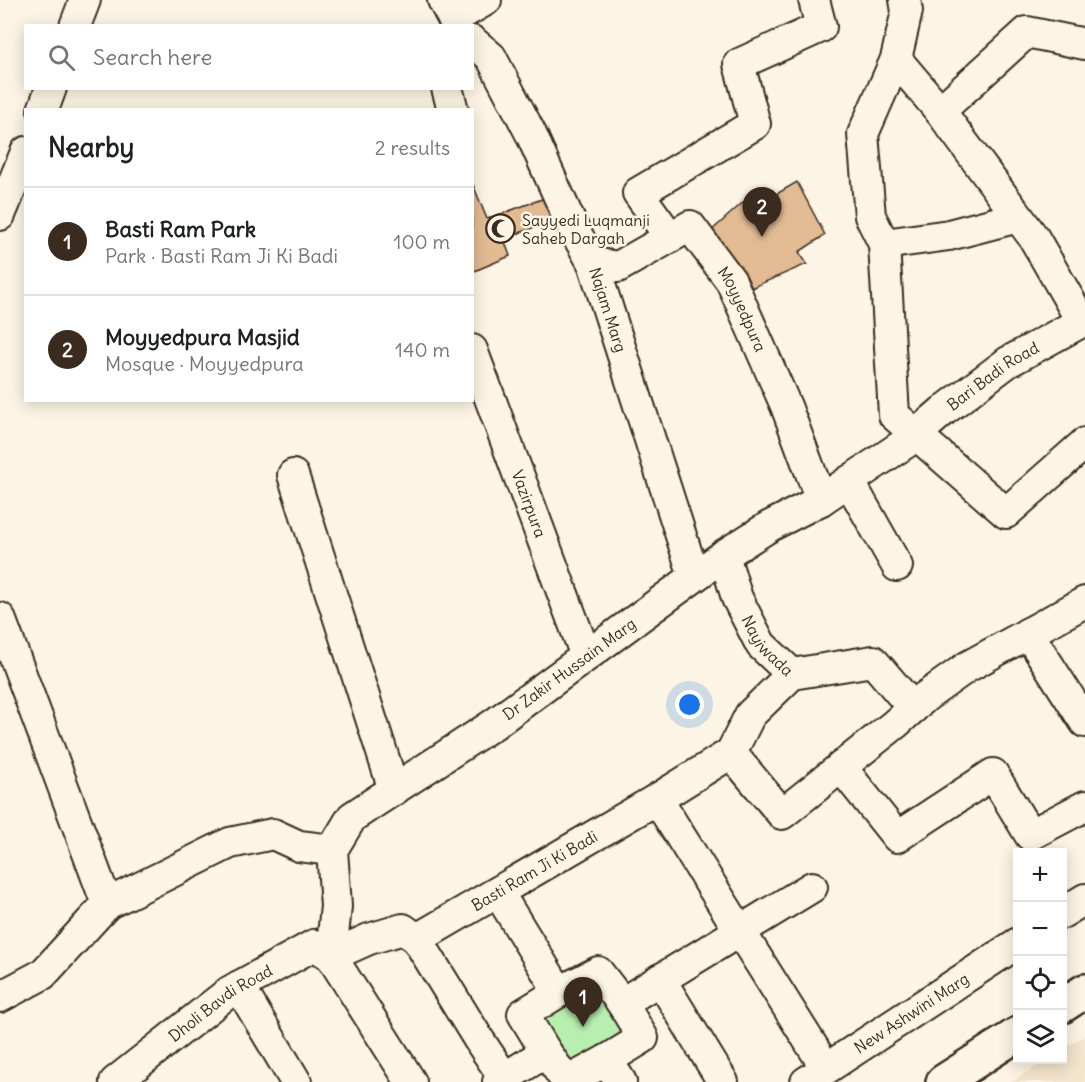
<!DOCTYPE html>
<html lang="en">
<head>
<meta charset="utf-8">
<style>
  :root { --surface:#fff; --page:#f2f2f2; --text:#202124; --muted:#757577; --line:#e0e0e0; --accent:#3b2a1e }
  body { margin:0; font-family:Delius,sans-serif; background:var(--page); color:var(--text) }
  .controls { position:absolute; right:18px; bottom:18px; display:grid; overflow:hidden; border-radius:0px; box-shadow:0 3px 15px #0003 }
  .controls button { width:54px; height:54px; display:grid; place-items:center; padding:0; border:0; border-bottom:2px solid var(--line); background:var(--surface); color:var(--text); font:30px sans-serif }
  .you { position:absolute; left:690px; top:705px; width:21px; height:21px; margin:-15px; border:4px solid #fff; border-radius:50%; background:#1a73e8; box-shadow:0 0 0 9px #1a73e833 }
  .badge { display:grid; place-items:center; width:39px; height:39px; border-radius:50%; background:var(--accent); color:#fff; font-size:20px; font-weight:700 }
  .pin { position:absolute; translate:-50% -50px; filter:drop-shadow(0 2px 3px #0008) }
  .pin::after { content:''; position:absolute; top:32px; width:21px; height:18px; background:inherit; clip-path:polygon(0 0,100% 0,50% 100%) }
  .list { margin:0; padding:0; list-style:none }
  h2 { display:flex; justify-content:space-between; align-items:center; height:78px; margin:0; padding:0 24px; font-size:26px }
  h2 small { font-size:20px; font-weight:400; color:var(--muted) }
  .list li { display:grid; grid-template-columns:39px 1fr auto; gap:18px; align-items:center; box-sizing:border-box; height:108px; padding:0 24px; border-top:2px solid var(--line) }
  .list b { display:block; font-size:22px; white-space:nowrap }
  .list p { margin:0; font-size:20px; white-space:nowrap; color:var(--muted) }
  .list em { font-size:20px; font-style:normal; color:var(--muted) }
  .icon { flex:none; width:33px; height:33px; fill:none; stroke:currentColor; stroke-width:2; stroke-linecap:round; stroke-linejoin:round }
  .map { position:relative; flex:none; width:1085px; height:1082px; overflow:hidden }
  .search { position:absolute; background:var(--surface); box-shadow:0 3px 15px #0003; left:24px; top:24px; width:450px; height:66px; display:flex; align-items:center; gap:15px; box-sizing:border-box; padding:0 21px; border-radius:0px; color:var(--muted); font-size:22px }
  .panel { position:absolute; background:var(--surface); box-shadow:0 3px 15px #0003; left:24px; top:108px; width:450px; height:294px; border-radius:0px }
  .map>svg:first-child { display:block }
</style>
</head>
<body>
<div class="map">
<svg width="1085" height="1082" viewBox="0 0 1085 1082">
  <rect width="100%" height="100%" fill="#fcf5e5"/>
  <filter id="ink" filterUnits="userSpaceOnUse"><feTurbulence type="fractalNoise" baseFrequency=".0167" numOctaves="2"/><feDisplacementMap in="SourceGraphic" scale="12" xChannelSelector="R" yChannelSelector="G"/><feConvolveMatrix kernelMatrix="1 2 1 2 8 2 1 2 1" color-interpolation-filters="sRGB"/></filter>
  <g filter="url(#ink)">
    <path fill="#f4e4cc" d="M1085,1035V1082H1011L1047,1060H1062L1063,1049Z"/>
    <path fill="#b8efb1" stroke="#7a8c68" stroke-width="1.5" d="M595,979L634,1036L571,1074L532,1017Z"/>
    <path fill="#e2bb93" stroke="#3b2a1e" stroke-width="1.5" d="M472,182L487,219L553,195L560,217L504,239L510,256L472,272Z
      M797,182L825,235L799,252L807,264L737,294L701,240L749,197L756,206Z"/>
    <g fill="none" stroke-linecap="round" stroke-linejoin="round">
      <defs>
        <g id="minor">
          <path d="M443,0L453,19L486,0"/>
          <path d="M905,0L907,11L896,59L863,134L870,216L884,244L949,235L1018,217"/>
          <path d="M75,26L85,0"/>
          <path id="s1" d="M472,41L491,57L531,134L573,228L593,263L694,576"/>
          <path d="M896,59L940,111L1034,238L1082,322"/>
          <path d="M447,88L453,110"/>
          <path d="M43,110L51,88"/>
          <path d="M940,111L1027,32L1085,44"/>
          <path d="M0,215L26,152"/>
          <path d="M670,237L638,193L755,124L739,64L821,27L814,0"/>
          <path d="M884,244L894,415L1006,513L1085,443"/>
          <path id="s2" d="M593,263L618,267L690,226L731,281L786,406L821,500"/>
          <path id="s3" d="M472,350L586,656"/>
          <path d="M293,475L394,790"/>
          <path d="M849,481L897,566"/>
          <path id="s4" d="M724,555L737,598L761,645L792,674L750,715L731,753"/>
          <path d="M0,618L107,904"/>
          <path d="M1028,633L1085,722"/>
          <path d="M792,674L873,661L913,708"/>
          <path d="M731,753L782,814L895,724L925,697L967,667L1085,602"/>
          <path d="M841,767L897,837L993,774L1030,835L1085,806"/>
          <path d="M657,799L826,1068"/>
          <path d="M498,892L559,992L523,1014L546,1052L498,1082"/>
          <path d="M1062,913L1085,899"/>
          <path d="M417,939L479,1040L507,1082"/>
          <path id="s5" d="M331,956L336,906L332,850L352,817L494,724L724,555L770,526L821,500L907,442L943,411L1008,362L1085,320"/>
          <path id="s6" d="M331,956L369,939L403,929L417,939L657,799L731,753"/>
          <path d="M660,979L723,1082"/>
          <path d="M239,986L296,1082"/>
          <path d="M559,992L598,972L622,1003L812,887"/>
          <path d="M0,997L43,974L107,904L230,843L273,834L299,846L332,850"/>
          <path d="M546,1052L567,1082L607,1060"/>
          <path id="s7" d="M115,1082L229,992L314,945L331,956L411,1082"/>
          <path d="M621,1082L607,1060L643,1038L622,1003"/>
          <path id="s8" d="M806,1082L1018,943"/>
        </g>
        <path id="major" d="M1062,1006L1085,991
          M943,1082L1018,1034"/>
      </defs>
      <use href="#minor" stroke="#3b2a1e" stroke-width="34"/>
      <use href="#major" stroke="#3b2a1e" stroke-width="38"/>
      <use href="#minor" stroke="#fcf5e5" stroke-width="30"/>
      <use href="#major" stroke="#fcf5e5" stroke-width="33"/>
    </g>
  </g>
  <defs>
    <symbol id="mosque-ring" viewBox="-11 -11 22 22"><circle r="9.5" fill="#fcf5e5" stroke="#3b2a1e" stroke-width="1.5"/><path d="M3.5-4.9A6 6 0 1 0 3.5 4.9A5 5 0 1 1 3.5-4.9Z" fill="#3b2a1e"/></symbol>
  </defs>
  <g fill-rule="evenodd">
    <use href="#mosque-ring" x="484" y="212" width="33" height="33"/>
  </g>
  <g text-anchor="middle" stroke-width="5" stroke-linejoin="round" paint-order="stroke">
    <g font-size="16" fill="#3b2a1e" stroke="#fcf5e5" text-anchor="start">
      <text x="522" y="226">Sayyedi Luqmanji<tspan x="522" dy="18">Saheb Dargah</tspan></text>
    </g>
    <g font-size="16" fill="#3b2a1e" stroke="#fcf5e5">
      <text dy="6" stroke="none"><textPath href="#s1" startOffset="304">Najam Marg</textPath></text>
      <text dy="6" stroke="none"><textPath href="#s2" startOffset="207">Moyyedpura</textPath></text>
      <text dy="6" stroke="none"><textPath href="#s5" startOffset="924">Bari Badi Road</textPath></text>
      <text dy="6" stroke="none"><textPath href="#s3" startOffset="164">Vazirpura</textPath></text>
      <text dy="6" stroke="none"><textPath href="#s4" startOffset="102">Nayiwada</textPath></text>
      <text dy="6" stroke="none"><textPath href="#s5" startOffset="408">Dr Zakir Hussain Marg</textPath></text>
      <text dy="6" stroke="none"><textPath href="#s6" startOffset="230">Basti Ram Ji Ki Badi</textPath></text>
      <text dy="6" stroke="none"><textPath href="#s7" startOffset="132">Dholi Bavdi Road</textPath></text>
      <text dy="6" stroke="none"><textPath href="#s8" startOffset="126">New Ashwini Marg</textPath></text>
    </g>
  </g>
</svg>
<div class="controls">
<button>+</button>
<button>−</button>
<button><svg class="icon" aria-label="locate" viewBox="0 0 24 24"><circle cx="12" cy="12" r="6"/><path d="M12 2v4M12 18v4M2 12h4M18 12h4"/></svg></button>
<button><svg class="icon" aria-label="layers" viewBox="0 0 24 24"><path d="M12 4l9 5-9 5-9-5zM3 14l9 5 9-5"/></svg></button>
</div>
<div class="you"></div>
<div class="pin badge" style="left:583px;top:1027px">1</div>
<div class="pin badge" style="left:762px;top:237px">2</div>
<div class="search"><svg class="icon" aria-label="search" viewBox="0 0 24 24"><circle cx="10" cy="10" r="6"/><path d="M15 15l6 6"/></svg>Search here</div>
<section class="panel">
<h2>Nearby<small>2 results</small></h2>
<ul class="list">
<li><span class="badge">1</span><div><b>Basti Ram Park</b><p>Park · Basti Ram Ji Ki Badi</p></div><em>100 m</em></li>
<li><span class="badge">2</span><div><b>Moyyedpura Masjid</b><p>Mosque · Moyyedpura</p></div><em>140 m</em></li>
</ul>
</section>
</div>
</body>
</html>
